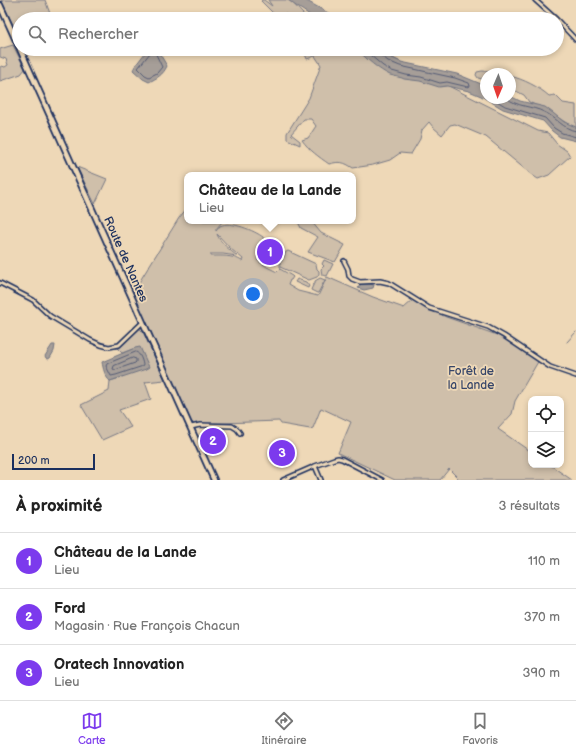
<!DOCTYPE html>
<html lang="fr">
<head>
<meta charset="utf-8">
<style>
  :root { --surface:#fff; --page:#f6f6f6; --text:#222; --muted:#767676; --line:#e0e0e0; --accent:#7c3aed }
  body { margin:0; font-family:"Balsamiq Sans",sans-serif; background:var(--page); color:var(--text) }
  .controls { position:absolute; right:12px; bottom:12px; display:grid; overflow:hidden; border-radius:8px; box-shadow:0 2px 6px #0003 }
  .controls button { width:36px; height:36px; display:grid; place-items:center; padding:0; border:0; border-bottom:1px solid var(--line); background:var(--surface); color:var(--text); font:20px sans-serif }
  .compass { position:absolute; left:480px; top:68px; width:36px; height:36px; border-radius:50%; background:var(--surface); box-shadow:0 2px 6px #0003; rotate:182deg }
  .scale { position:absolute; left:12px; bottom:10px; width:83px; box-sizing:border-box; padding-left:4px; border:2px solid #1b2f5e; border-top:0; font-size:11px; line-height:14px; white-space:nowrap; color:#1b2f5e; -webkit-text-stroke:3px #eed8b7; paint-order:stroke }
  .you { position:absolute; left:253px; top:294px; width:14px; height:14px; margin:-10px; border:3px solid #fff; border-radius:50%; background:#1a73e8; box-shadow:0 0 0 6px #1a73e833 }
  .badge { display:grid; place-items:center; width:26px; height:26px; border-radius:50%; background:var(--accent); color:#fff; font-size:13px; font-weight:700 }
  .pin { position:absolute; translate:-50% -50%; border:2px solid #fff; box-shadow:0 1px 4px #0006 }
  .popup { position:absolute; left:184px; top:172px; width:172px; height:52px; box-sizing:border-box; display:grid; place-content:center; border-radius:8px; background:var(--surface); filter:drop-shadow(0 1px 3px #0005); font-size:13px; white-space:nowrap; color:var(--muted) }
  .popup b { font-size:15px; color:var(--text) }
  .popup::after { content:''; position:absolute; left:50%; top:100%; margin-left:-8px; border:8px solid transparent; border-top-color:var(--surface) }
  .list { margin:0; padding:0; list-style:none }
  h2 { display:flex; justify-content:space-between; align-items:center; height:52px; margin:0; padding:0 16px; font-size:17px }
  h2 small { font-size:13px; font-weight:400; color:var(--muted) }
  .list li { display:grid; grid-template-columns:26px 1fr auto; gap:12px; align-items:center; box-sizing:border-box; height:56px; padding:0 16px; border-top:1px solid var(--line) }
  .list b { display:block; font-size:15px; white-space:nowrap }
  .list p { margin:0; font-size:13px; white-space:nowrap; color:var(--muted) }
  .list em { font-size:13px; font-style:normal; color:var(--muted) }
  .icon { flex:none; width:22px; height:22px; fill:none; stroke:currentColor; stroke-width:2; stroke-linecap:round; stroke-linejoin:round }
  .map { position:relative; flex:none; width:576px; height:480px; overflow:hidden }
  .search { position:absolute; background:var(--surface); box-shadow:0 2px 6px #0003; left:12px; right:12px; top:12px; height:44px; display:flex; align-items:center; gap:10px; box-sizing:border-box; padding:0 14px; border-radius:22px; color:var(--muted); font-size:15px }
  .sheet { height:220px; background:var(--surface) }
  nav { display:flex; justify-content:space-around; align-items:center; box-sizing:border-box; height:56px; border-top:1px solid var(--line); background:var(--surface); font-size:11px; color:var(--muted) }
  nav a { display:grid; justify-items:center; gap:2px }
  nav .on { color:var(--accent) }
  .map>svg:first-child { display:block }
</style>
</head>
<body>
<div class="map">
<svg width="576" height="480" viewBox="0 0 576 480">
  <rect width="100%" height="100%" fill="#eed8b7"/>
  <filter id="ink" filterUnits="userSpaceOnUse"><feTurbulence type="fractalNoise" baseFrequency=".025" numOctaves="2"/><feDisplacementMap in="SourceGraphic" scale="8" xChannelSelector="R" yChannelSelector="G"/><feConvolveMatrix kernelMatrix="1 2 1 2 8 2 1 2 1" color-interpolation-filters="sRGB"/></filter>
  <g filter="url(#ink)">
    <path fill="#cfbfaa" stroke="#757784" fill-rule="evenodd" d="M1,0H45L52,19H19V37Z
      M262,0H264L272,6L268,0H290L303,14L314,19H290L286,14L276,16L261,1Z
      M13,45L25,69L21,74L0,81V67L2,66L5,67L8,65L6,59L0,57V49Z
      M303,49H375L538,131L548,133L557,144L567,151L570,156L549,175L538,179L532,175L486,137L455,124L450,125L442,135L433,127L429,122L422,130L420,139L411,154L400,153L390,160L373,165L353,168C344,162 340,161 329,164C319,157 309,150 302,140L308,138L316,126L311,119H304L291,134L300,141V145L287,139V133L309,98L321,65L315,56L307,59Z
      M482,71L496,72L503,74H486V80L478,78L476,75L477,72Z
      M510,76C523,79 539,87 549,96L555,95L563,103L576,105V129L551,113L529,102L524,95L510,88Z
      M77,167L107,179L95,204Z
      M187,208V221H223L216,229V231C217,230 219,227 220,226C230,220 255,231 263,237C267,247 262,251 257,260L267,267L277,272L280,269L292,276L293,277L291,280H290L288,285L298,291L318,296L327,277L373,297L404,308L413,300L446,317L497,335L539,360L515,401L512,414L498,429L531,452V465H550L572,480H460L449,469L440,480H395L338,453L351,422L321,408L313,428L310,429L281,424L279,421L194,424L190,420L143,322L133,292L179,218ZM217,234L231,249L243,259L242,261C232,255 222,256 211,256V254H223L237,256C230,250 220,243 217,234Z
      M300,221H311L321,233L345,245L335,262L308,252L318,237L301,228L298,222Z
      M288,251L316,264L317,269L319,271V274L317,277L309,280L280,267V264L286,252Z
      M324,260L333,264L327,276L322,275L321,269L324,266L322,264Z
      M320,278L325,280L318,293H317L311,290L313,285L315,284V281Z
      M297,279L306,282L309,286L308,288L295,282Z
      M139,328L143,332L165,380L145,382L151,399L119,410L131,427L102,440L81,405L109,391L110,381L117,379L135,348L122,353L116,347L122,345Z"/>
    <path fill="#a69e98" stroke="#6e7281" d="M288,0H305L339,19H316L296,6Z
      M148,49H157L167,66C163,75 157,78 149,82L143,79L133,70L135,66Z
      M357,49H379L390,57L401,62L457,74L486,86V98H510V96L520,101L545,107L553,113L564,122L576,127V141L560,137L552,131L543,121L503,109L481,96L469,91L447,86L439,87L420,81L404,79L402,78C398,77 394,76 390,75C379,70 365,58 357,49Z
      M361,284H369L374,285L373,288L364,290L358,288Z
      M52,345H55L54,351L50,358L48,359L46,358L45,356Z
      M140,347L149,367L146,369L110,381C105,377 103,368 102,362L135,348Z"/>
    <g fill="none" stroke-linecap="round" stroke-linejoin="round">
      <path stroke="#535b75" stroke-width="1" d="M151,49V50L150,53L138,68L145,75L149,77L157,73L162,67L154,50L155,49
        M363,49L383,66L392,71L406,75L421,77L440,83L447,82L468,87L470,86L469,83L455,78L400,66L388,61L379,54L377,52V49
        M492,98L505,106L545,118L554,128L562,133L576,137
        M507,98C516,107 533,106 544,112C556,117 563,129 576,131
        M136,352C140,353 143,362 143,366L116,375L111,376L106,366L107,364Z
        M133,358L136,359V362L135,363L115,370L113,369L114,366Z"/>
      <path stroke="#6e7281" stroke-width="1" d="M567,342L576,332"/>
      <defs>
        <path id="street" d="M535,0L556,19
          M557,20L576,40
          M344,261L348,269L349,276L352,279L360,282L380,281L389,283L429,308L488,327L504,336L550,367L576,376
          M0,283L33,300L50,316L90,340L101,345L109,347L119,345L143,322
          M191,427L200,425L232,426L237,429L240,433
          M315,466L321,480
          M283,480L315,466L334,459L338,458L342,459L382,480"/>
        <path id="secondary" d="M0,5L19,47
          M20,49L214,480"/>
      </defs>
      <use href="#street" stroke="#1b2f5e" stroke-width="6"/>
      <use href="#secondary" stroke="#1b2f5e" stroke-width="8"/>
      <use href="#street" stroke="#eed8b7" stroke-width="3"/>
      <use href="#secondary" stroke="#eed8b7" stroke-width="4.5"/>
    </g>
  </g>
  <g text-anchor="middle" stroke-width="3.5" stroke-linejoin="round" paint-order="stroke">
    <g font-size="12" fill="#1b2f5e" stroke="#eed8b7">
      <text transform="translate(126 259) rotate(66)" y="4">Route de Nantes</text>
    </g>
    <g font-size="12" fill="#364569" stroke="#eed8b7">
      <text x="471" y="375">Forêt de<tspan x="471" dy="14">la Lande</tspan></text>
    </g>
  </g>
</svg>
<div class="controls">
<button><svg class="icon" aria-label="locate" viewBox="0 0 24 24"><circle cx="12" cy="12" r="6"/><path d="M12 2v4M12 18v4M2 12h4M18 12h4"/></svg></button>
<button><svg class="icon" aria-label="layers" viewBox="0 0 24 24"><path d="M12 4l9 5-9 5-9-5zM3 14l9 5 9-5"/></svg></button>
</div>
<svg class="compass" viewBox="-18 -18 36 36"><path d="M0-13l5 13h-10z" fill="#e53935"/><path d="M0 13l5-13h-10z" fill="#767676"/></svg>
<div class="scale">200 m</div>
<div class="you"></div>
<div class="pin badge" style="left:270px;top:252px">1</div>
<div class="popup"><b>Château de la Lande</b>Lieu</div>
<div class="pin badge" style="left:213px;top:441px">2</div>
<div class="pin badge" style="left:282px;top:453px">3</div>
<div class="search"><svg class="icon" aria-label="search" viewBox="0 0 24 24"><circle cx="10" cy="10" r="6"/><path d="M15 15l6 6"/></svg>Rechercher</div>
</div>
<section class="sheet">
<h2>À proximité<small>3 résultats</small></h2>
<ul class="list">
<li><span class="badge">1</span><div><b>Château de la Lande</b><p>Lieu</p></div><em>110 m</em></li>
<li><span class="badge">2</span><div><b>Ford</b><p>Magasin · Rue François Chacun</p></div><em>370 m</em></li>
<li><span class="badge">3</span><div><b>Oratech Innovation</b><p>Lieu</p></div><em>390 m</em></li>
</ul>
</section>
<nav>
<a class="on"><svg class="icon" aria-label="map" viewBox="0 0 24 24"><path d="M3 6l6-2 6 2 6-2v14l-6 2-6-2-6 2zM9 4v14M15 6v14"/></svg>Carte</a>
<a><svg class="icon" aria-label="directions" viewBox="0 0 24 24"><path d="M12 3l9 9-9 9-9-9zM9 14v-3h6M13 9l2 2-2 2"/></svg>Itinéraire</a>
<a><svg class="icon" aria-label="saved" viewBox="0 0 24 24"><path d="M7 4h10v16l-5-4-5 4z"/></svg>Favoris</a>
</nav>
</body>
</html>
